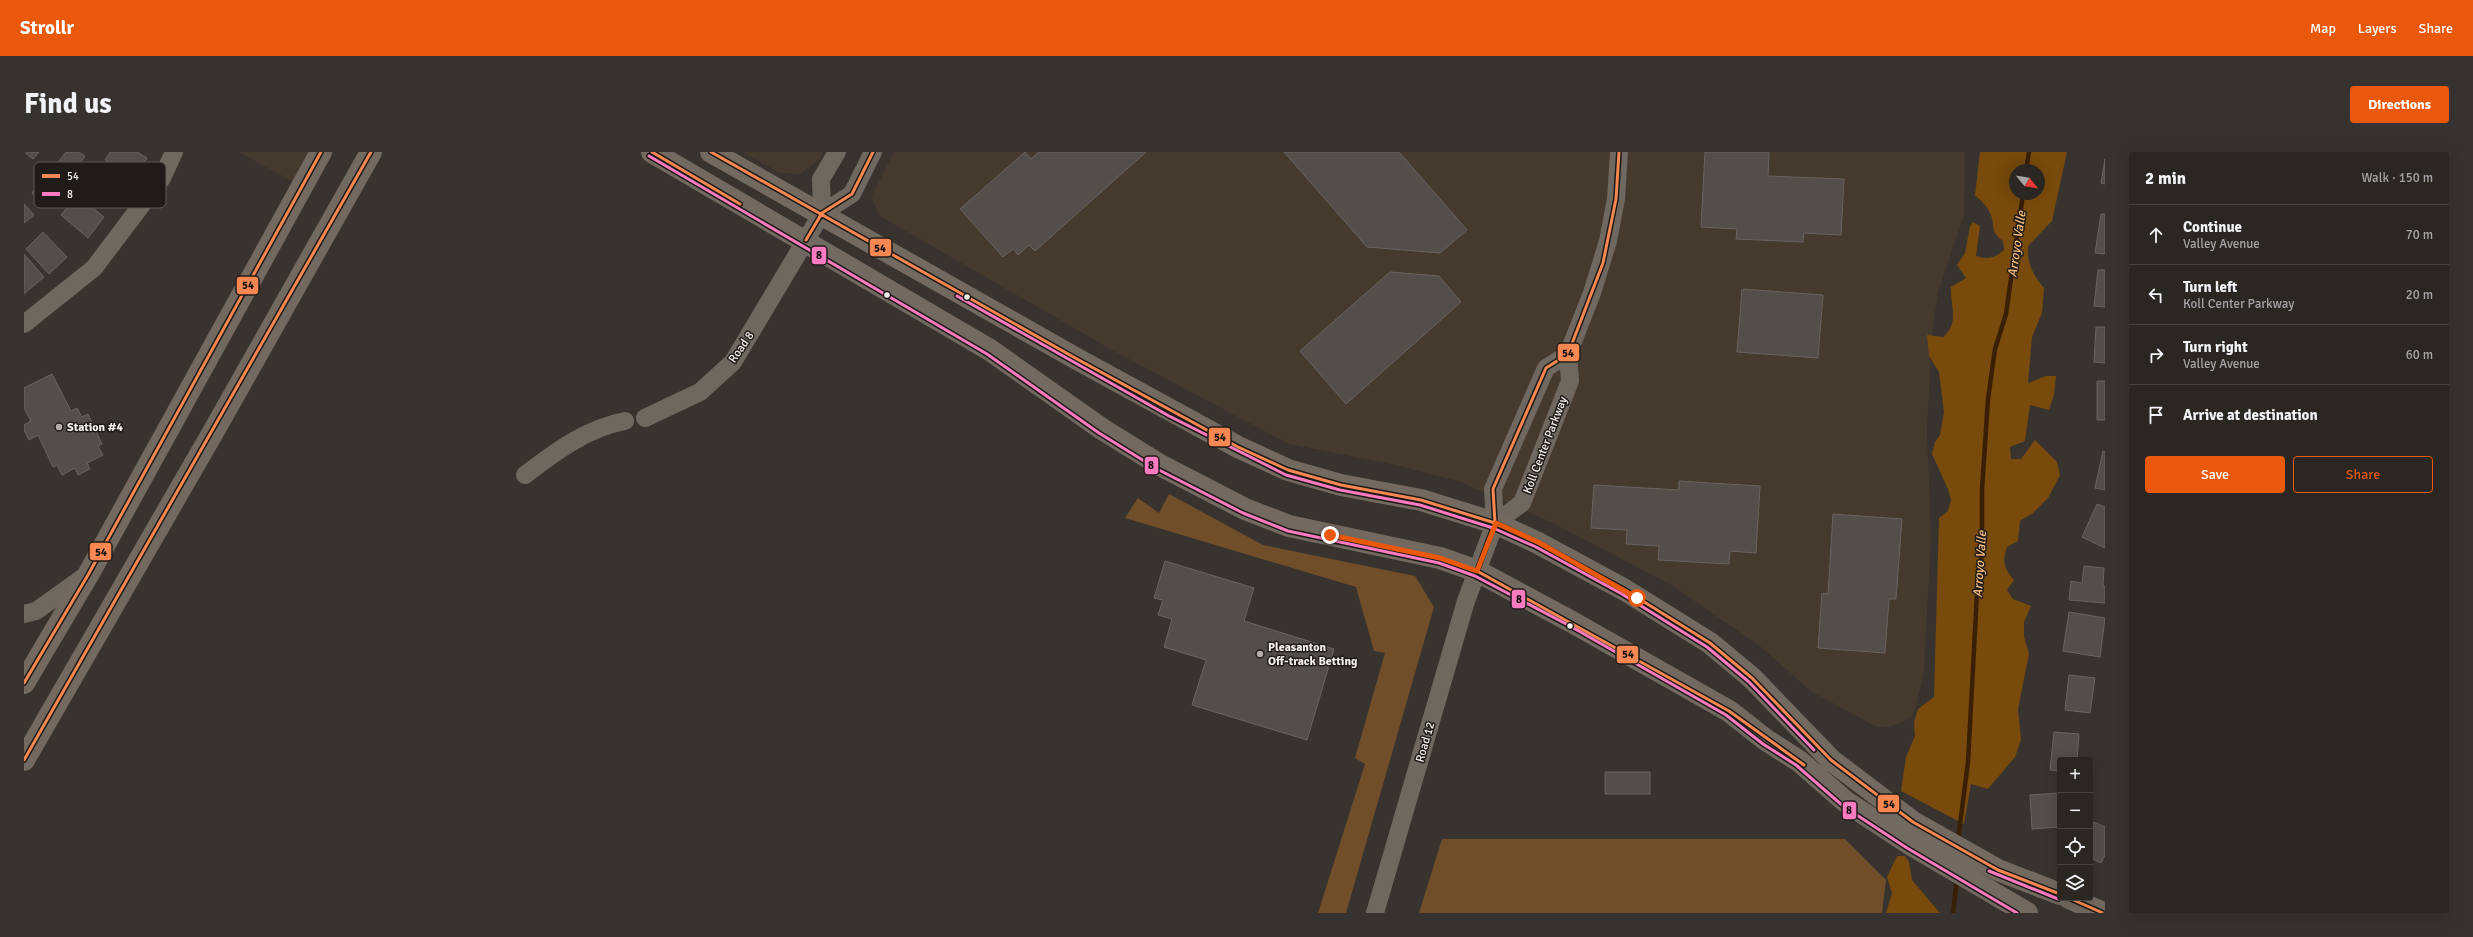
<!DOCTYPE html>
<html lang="en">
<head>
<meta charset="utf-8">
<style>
  :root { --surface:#2a2622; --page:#36322f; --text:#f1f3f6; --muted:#a5a5a5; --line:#464340; --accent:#ea580c }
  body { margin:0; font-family:Signika,sans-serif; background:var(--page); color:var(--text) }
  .controls { position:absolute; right:12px; bottom:12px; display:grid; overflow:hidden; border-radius:4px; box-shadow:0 4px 16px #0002 }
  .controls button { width:36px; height:36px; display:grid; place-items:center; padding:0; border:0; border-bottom:1px solid var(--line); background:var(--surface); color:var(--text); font:20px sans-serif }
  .compass { position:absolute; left:1985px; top:12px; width:36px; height:36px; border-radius:50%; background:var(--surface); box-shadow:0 4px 16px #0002; rotate:120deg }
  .stop { position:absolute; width:12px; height:12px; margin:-9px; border:3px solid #ea580c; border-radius:50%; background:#fff }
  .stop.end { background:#ea580c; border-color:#fff; box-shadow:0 1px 4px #0008 }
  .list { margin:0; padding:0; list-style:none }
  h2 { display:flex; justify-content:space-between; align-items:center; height:52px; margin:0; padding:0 16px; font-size:17px }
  h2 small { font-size:13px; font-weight:400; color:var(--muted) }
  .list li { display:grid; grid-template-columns:26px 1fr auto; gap:12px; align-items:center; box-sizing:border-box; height:60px; padding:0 16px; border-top:1px solid var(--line) }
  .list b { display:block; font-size:15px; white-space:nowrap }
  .list p { margin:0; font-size:13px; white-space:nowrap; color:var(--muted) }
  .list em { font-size:13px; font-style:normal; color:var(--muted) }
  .actions { display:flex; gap:8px; padding:12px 16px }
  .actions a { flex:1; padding:9px 0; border:1px solid var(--accent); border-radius:4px; text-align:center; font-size:14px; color:var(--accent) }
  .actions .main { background:var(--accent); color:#fff }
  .icon { flex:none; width:22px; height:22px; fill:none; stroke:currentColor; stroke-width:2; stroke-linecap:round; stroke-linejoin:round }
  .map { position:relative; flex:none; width:2081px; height:761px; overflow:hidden; border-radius:4px }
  header { display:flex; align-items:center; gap:24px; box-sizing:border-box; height:56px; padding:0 20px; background:var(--accent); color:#fff }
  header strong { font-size:19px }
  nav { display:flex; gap:22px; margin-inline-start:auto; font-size:14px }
  .intro { display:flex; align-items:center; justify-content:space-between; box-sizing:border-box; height:96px; padding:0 24px }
  h1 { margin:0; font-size:28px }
  .button { padding:10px 18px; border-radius:4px; background:var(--accent); color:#fff; font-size:14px; font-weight:700 }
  main { display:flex; gap:24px; padding:0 24px }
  aside { flex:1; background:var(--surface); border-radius:4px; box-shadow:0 4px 16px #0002 }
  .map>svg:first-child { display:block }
</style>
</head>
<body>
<header>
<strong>Strollr</strong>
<nav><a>Map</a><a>Layers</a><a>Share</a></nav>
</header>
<div class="intro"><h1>Find us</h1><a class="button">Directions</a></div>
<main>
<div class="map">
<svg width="2081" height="761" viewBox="0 0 2081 761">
  <rect width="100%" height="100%" fill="#38332e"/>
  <path fill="#453a2e" d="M215,0H287L271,31Z
    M719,0H799L796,7L776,22L756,21Z
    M870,0H1941L1940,63L1914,140L1908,183L1903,278L1907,386L1900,517L1893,551L1887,566L1866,575H1853L1788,540L1737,495L1649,434L1529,371L1437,330L1372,313L1265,292L1088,198L856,64L847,45Z"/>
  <path fill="#704e2a" d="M1145,342L1239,393L1391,424L1410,455L1322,761H1294L1341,612L1331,606L1361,501L1350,499L1332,435L1101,366L1114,346L1135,361Z
    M1418,687H1821L1862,728L1858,761H1395Z"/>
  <path fill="#784a0b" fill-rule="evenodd" d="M1956,0H2043L2028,69L2004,94C2003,112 2009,123 2020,136L2018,161L2008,185L2004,231L2022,224H2032L2030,243L2025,258L2006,253L2001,289L1986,295L1987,307H1997L2011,288L2033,310L2036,323L2024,346L2009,361L1996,369L1994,389L1983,395C1978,409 1980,417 1990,428L1983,438L1989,447L2007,454L2000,470V485L2005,502L1994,557L1997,588L1991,605L1964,637L1947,632L1940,672L1877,639L1882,605L1891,584L1890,570L1894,557L1910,545L1915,366L1924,359L1927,348L1924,337L1908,302L1911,290L1916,283L1920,260L1915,220L1905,204L1903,183L1919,185C1936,171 1926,154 1927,135L1942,126L1933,113L1941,101L1946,74L1949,70L1956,74L1952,104C1963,108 1971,106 1980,98L1979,89C1965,79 1972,74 1966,61C1963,54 1957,48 1951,44ZM1991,18H2015V42H1991Z
    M1873,704H1881L1885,710L1888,728L1916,761H1862L1868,741L1863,725Z"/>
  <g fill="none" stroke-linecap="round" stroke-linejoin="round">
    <path stroke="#392004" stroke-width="4.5" d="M2002,18L2005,0
      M1934,688L1944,610L1954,422L1958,403V338L1964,247L1971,197L1982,162L1999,42
      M1929,761L1933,727"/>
  </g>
  <path fill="#534e4a" stroke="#686461" d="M0,0H15L9,7Z
    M42,0H55L61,4L47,24L32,13Z
    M86,0H113L123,6L109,27L81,8Z
    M1001,0L1007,7L1015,0H1122L1011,99L1005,93L994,103L989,97L979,105L936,57Z
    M1260,0H1375L1443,78L1416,101L1343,95Z
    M1681,0H1745L1744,24L1820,27L1817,83L1780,81L1779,90L1712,87L1713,77L1677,75Z
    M2081,7V32L2077,31Z
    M25,20L39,32L21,52L8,41Z
    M53,43L80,65L64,86L37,63Z
    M0,52L10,63L0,71Z
    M2077,62H2081V102L2071,101Z
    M19,80L43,105L25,122L2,97Z
    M0,102L20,125L0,142Z
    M2074,118H2081V155L2070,154Z
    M1366,120L1415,124L1437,150L1322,252L1276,199Z
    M1718,137L1799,143L1794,206L1713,200Z
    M2072,175H2081V211L2070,210Z
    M28,222L47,259L53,256L58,265L64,262L78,292L74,294L79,303L63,311L66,317L54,323L51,316L38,323L33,313L29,315L14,283L5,288L0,278V273L7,269L0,256V236Z
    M2073,229H2081V268H2073Z
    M2079,299L2081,300V338L2071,336Z
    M1655,329L1736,334L1732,401L1706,399L1705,412L1634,408L1635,394L1602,392L1603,378L1567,376L1570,333L1655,338Z
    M2073,352L2081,355V396L2058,385Z
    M1809,362L1878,367L1872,447H1865L1861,501L1794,496L1798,441L1804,442Z
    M1141,409L1230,436L1220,469L1310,497L1283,588L1168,553L1182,508L1140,495L1148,467L1134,463L1139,448L1130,446Z
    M2060,414L2080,416L2079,434H2081V451L2045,448L2047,429L2058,431Z
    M2045,460L2081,466L2076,505L2039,499Z
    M2045,523L2071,526L2066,561L2041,558Z
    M2030,580L2055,582L2053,608H2036V619L2026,618Z
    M1581,620H1626V642H1581Z
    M2036,641V675L2008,677L2006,643Z
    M2070,670L2081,675V703L2077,711L2066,706V680Z"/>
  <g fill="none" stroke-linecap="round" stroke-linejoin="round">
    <path stroke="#6f6860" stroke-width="18" d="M798,61L797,27L813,0
      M0,172L70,116L138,26L150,0
      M621,266L676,240L709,210L798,61L828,42L849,0
      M501,323C531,300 563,276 601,269
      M1471,371L1498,351L1546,229L1544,202L1568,141L1584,89L1592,47L1595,0
      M0,462L12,459L61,424
      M1351,761L1442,449L1471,371L1469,337L1522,216L1544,202"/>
    <path stroke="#726961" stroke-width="22" d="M628,0L966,198L1078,277L1136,313L1221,357L1265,374L1416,406L1453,419L1548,470L1705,559L1742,588L1775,609L1822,650L1886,692L2003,761
      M687,0L1053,207L1214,295L1264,318L1317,333L1397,348L1471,371L1514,391L1601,438L1686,491L1728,526L1807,608L1889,670L1974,718L2036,742
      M0,531L64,423L297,0
      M0,608L192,275L347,0
      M2045,746L2079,761"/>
    <defs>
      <path id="bus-1" d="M628,0L716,52
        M687,0L1053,207L1214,295L1264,318L1317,333L1397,348L1471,371L1514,391L1601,438L1686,491L1728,526L1807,608L1889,670L1974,718L2036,742
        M1595,0L1592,47L1579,111L1544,202L1522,216L1469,337L1471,371L1453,419L1705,559L1780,613
        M782,88L798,61L828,42L849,0
        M0,531L64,423L297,0
        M0,608L347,0
        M2045,746L2079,761"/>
      <path id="bus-2" d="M625,4L963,202L1075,281L1133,317L1219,361L1264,379L1415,411L1451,424L1546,474L1702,563L1739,592L1772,613L1819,654L1883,696L1993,761
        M933,144L1145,264L1262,323L1316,338L1396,353L1469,376L1512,395L1598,442L1683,495L1725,530L1790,598
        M1965,719L2034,747"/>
    </defs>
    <use href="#bus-1" stroke="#1f1b18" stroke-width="6"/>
    <use href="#bus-2" stroke="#1f1b18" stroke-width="6"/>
    <use href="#bus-1" stroke="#f88751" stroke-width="3"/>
    <use href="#bus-2" stroke="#fe7ac1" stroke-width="3"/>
  </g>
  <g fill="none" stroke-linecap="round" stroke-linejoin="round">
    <path stroke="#ea580c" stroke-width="5" d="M1306,383L1416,406L1453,419L1472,371L1514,390L1613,446"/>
  </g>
  <g fill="#f5f0eb" stroke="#1f1b18" stroke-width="1.5">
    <circle cx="863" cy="143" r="3.5"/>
    <circle cx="943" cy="145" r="3.5"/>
    <circle cx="1546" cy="474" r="3.5"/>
  </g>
  <g fill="#b3aea9" stroke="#1f1b18" stroke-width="1.5">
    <circle cx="35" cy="275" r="4"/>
    <circle cx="1236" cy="502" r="4"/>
  </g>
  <g text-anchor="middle" stroke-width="3" stroke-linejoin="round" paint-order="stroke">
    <g font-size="12" fill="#f5f0eb" stroke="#1f1b18">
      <text transform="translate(717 195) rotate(-56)" y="4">Road 8</text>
      <text transform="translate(1521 293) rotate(-69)" y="4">Koll Center Parkway</text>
      <text transform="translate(1401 590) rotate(-74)" y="4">Road 12</text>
    </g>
    <g font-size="12" font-weight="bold" fill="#f5f0eb" stroke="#1f1b18" text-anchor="start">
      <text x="43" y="279">Station #4</text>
      <text x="1244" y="499">Pleasanton<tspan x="1244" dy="14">Off-track Betting</tspan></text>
    </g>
    <g font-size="13" font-style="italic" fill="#fbbe7f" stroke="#1f1b18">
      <text transform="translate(1992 92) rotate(-82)" y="5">Arroyo Valle</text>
      <text transform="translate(1955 412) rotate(-86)" y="5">Arroyo Valle</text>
    </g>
  </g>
  <rect x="10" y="10" width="132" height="46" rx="6" fill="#1f1b18" stroke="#5f5b57" stroke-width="1"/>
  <rect x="18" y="22" width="18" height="4" fill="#f88751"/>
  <rect x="18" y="40" width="18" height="4" fill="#fe7ac1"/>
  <g font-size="11" fill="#f5f0eb">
    <text x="43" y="28">54</text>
    <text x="43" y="46">8</text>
  </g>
  <g stroke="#1f1b18" stroke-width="1.5">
    <rect x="845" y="86" width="23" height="19" rx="4" fill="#f88751"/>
    <rect x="787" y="94" width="16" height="19" rx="4" fill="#fe7ac1"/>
    <rect x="212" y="124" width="23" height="19" rx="4" fill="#f88751"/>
    <rect x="1533" y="191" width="23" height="19" rx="4" fill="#f88751"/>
    <rect x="1184" y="275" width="23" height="20" rx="4" fill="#f88751"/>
    <rect x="1120" y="304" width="15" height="19" rx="4" fill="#fe7ac1"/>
    <rect x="65" y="390" width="23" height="19" rx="4" fill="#f88751"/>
    <rect x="1487" y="437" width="15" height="20" rx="4" fill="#fe7ac1"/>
    <rect x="1592" y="493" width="23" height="19" rx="4" fill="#f88751"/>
    <rect x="1853" y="642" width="23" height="19" rx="4" fill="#f88751"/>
    <rect x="1818" y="649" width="15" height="19" rx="4" fill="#fe7ac1"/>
  </g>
  <g font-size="11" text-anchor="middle" font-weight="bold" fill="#111">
    <text x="856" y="100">54</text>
    <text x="795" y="107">8</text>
    <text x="224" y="137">54</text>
    <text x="1544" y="205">54</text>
    <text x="1196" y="289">54</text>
    <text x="1127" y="317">8</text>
    <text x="77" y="404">54</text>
    <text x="1495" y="451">8</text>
    <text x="1604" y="506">54</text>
    <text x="1865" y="656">54</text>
    <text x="1825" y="662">8</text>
  </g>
</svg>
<div class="controls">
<button>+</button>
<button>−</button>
<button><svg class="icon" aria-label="locate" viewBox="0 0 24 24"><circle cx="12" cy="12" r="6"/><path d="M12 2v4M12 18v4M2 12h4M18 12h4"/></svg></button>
<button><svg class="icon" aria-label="layers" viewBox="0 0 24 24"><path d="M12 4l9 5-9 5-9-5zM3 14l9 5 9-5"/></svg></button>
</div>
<svg class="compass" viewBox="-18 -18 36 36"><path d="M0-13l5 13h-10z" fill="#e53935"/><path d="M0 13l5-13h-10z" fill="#a5a5a5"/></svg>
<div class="stop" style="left:1613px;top:446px"></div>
<div class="stop end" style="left:1306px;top:383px"></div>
</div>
<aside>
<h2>2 min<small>Walk · 150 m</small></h2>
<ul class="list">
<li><svg class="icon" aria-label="ahead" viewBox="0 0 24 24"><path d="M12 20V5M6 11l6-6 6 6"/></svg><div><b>Continue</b><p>Valley Avenue</p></div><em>70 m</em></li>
<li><svg class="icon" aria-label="left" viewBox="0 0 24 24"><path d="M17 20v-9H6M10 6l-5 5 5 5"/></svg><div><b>Turn left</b><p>Koll Center Parkway</p></div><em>20 m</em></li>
<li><svg class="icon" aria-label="right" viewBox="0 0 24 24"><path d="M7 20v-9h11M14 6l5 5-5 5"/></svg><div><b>Turn right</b><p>Valley Avenue</p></div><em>60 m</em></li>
<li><svg class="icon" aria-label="arrive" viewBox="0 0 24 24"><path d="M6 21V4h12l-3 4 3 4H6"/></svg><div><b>Arrive at destination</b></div></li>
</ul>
<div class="actions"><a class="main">Save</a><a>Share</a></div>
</aside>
</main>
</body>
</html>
